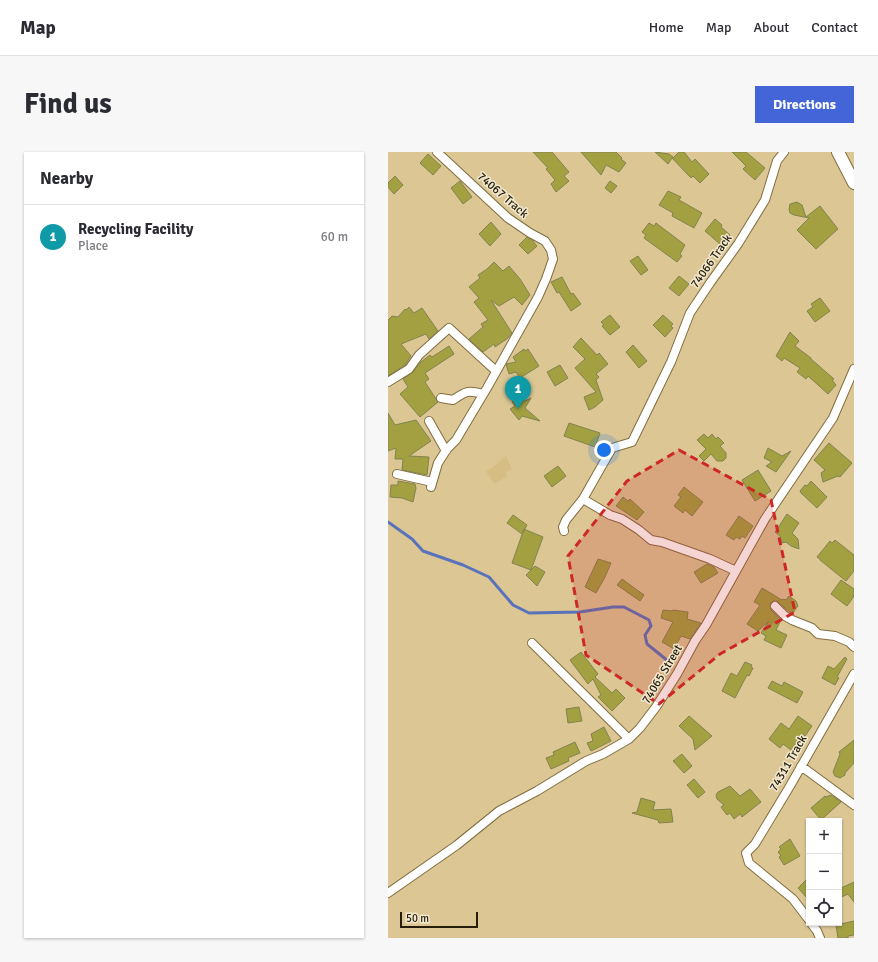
<!DOCTYPE html>
<html lang="en">
<head>
<meta charset="utf-8">
<style>
  :root { --surface:#fff; --page:#f7f7f7; --text:#2b2b33; --muted:#7c7c81; --line:#e1e1e2; --accent:#4365d8 }
  body { margin:0; font-family:Signika,sans-serif; background:var(--page); color:var(--text) }
  .controls { position:absolute; right:12px; bottom:12px; display:grid; overflow:hidden; border-radius:0px; box-shadow:0 1px 3px #0004 }
  .controls button { width:36px; height:36px; display:grid; place-items:center; padding:0; border:0; border-bottom:1px solid var(--line); background:var(--surface); color:var(--text); font:20px sans-serif }
  .scale { position:absolute; left:12px; bottom:10px; width:78px; box-sizing:border-box; padding-left:4px; border:2px solid #261e0a; border-top:0; font-size:11px; line-height:14px; white-space:nowrap; color:#261e0a; -webkit-text-stroke:3px #f2e8cf; paint-order:stroke }
  .you { position:absolute; left:216px; top:298px; width:14px; height:14px; margin:-10px; border:3px solid #fff; border-radius:50%; background:#1a73e8; box-shadow:0 0 0 6px #1a73e833 }
  .badge { display:grid; place-items:center; width:26px; height:26px; border-radius:50%; background:var(--accent); color:#fff; font-size:13px; font-weight:700 }
  .pin { position:absolute; translate:-50% -33px; filter:drop-shadow(0 1px 2px #0008) }
  .pin::after { content:''; position:absolute; top:21px; width:14px; height:12px; background:inherit; clip-path:polygon(0 0,100% 0,50% 100%) }
  .list { margin:0; padding:0; list-style:none }
  h2 { display:flex; justify-content:space-between; align-items:center; height:52px; margin:0; padding:0 16px; font-size:17px }
  h2 small { font-size:13px; font-weight:400; color:var(--muted) }
  .list li { display:grid; grid-template-columns:26px 1fr auto; gap:12px; align-items:center; box-sizing:border-box; height:64px; padding:0 16px; border-top:1px solid var(--line) }
  .list b { display:block; font-size:15px; white-space:nowrap }
  .list p { margin:0; font-size:13px; white-space:nowrap; color:var(--muted) }
  .list em { font-size:13px; font-style:normal; color:var(--muted) }
  .icon { flex:none; width:22px; height:22px; fill:none; stroke:currentColor; stroke-width:2; stroke-linecap:round; stroke-linejoin:round }
  .map { position:relative; flex:none; width:466px; height:786px; overflow:hidden; border-radius:0px }
  header { display:flex; align-items:center; gap:24px; box-sizing:border-box; height:56px; padding:0 20px; background:var(--surface); border-bottom:1px solid var(--line) }
  header strong { font-size:19px }
  nav { display:flex; gap:22px; margin-inline-start:auto; font-size:14px }
  .intro { display:flex; align-items:center; justify-content:space-between; box-sizing:border-box; height:96px; padding:0 24px }
  h1 { margin:0; font-size:28px }
  .button { padding:10px 18px; border-radius:0px; background:var(--accent); color:#fff; font-size:14px; font-weight:700 }
  main { display:flex; gap:24px; padding:0 24px }
  aside { flex:1; background:var(--surface); border-radius:0px; box-shadow:0 1px 3px #0004 }
  .map>svg:first-child { display:block }
</style>
</head>
<body>
<header>
<strong>Map</strong>
<nav><a>Home</a><a>Map</a><a>About</a><a>Contact</a></nav>
</header>
<div class="intro"><h1>Find us</h1><a class="button">Directions</a></div>
<main>
<aside>
<h2>Nearby<small></small></h2>
<ul class="list">
<li><span class="badge" style="background:#0f9aa8">1</span><div><b>Recycling Facility</b><p>Place</p></div><em>60 m</em></li>
</ul>
</aside>
<div class="map">
<svg width="466" height="786" viewBox="0 0 466 786">
  <rect width="100%" height="100%" fill="#dbc694"/>
  <path fill="#d5bd83" d="M118,304L124,317L117,321L120,324L106,332L98,319L105,315Z"/>
  <g fill="none" stroke-linecap="round" stroke-linejoin="round">
    <path stroke="#5872bb" stroke-width="3" d="M0,370L24,387L35,399L75,413L101,425L125,453L141,461L192,460L225,455H236L261,468L263,474L257,483L259,492L280,509"/>
  </g>
  <path fill="#a2a040" stroke="#838350" d="M145,0H164L181,20L176,24L181,29L168,40L163,32L167,28L158,17L160,16Z
    M193,0H228L234,6L233,7L238,11L231,20L218,13L213,23Z
    M267,0L281,2L285,5V6L291,0H296L304,10L307,7L321,22L312,31L305,24L303,26L284,6L280,12Z
    M344,0H358L377,16L367,28L355,17L358,14Z
    M40,2L53,14L45,23L32,11Z
    M7,24L15,33L6,42L0,35V31Z
    M72,29L84,45L75,52L63,36Z
    M222,29L229,34L223,41L217,36Z
    M280,39L293,45L291,48L314,61L306,76L284,64L285,61L271,53Z
    M409,50L414,53L418,65L432,54L450,77L428,97L409,78L421,66L406,63L402,61L401,57L402,52Z
    M327,67L334,73L333,75L342,83L333,93L317,79Z
    M103,70L113,82L102,94L91,82Z
    M261,71L266,74L268,71L297,93L292,102L294,104L289,110L256,86L258,83L254,80Z
    M139,85L144,88L149,94L140,102L131,93Z
    M250,104L260,118L253,123L242,109Z
    M106,110L115,119L121,114L132,127L142,143L134,153L126,145L111,154L103,148L124,181L120,186L107,195L106,192L95,200L81,187L95,175L93,172L100,168L86,150L91,146L81,135L92,126L90,123L99,117Z
    M291,124L301,132L291,144L281,136Z
    M174,125L183,142L185,141L193,152L183,159L171,140L169,141L163,130Z
    M432,146L442,159L427,170L419,159L425,155L423,152Z
    M21,155L26,161L34,156L50,179L41,187L38,182L13,192L23,204L17,213L0,224V168L4,164L10,165L17,157L18,158Z
    M222,163L232,175L222,183L214,174L216,173L213,170Z
    M275,163L285,172L283,174L285,176L277,185L265,173Z
    M402,180L411,189L407,194L423,206V207L446,227L444,228L448,233L440,242L420,224L418,227L409,220L412,216L396,206L394,209L388,204Z
    M193,186L209,203L211,201L220,212L208,222L211,225L208,228L215,248L207,255L201,258L196,245L208,240L187,216L197,207L185,195Z
    M245,193L259,209L251,216L238,200Z
    M61,194L66,202L37,221L41,227L37,230L50,250L32,265L12,242L20,235L15,227L25,220L33,210L42,203L44,205Z
    M136,197L137,199L140,197L151,214L132,226L128,220L121,222L118,212L128,210L125,205Z
    M172,213L180,226L167,234L159,220Z
    M132,243L137,249L143,246L137,256L152,269L134,264L131,268L122,257L127,254L124,250Z
    M0,261L7,273L28,268L43,289L21,304L41,305L39,323L14,318L15,307H7L8,296L0,299Z
    M181,271L212,281L207,295L176,284Z
    M316,282L320,286L324,282L328,287L330,285L336,291L332,294L338,301V306L335,309H329L323,302L316,309L311,304L318,297L309,288Z
    M441,291L464,311L452,325L450,324L435,330L433,321L437,318L426,308Z
    M380,296L394,304L403,299L388,320L378,314L384,310L376,306Z
    M170,314L178,324L164,335L156,324Z
    M370,318L383,339L367,349L354,328Z
    M10,329L27,332L28,336L25,350L14,346L2,345L3,333H10Z
    M423,329L439,345L429,356L413,341L412,339L417,333L419,334Z
    M296,335L315,350L304,364L297,358L295,361L286,354L293,345L290,343Z
    M235,345L240,349L242,347L256,360L249,368L228,354Z
    M399,362L411,371L404,381L410,387L411,397L403,394L398,390L394,391L392,384L387,380Z
    M125,363L139,373L134,382L119,371Z
    M351,364L365,374L357,386L354,384L352,387L348,385L346,388L338,383Z
    M136,377L155,385L143,418L124,411Z
    M447,388L466,403V419L458,429L432,408V407L429,405L442,389L444,391Z
    M210,407L223,411L217,425L208,441L197,435Z
    M319,412L326,415L330,421L313,431L306,420Z
    M147,414L157,420L149,434L138,423Z
    M234,427L256,443L252,449L229,433Z
    M453,428L466,437V444L459,454L443,442Z
    M374,436L394,448L395,447L398,448L401,444L408,449L410,454L404,462L389,449H385L382,452L383,458L393,468L388,478L399,483L393,496L376,488L378,484L373,481L381,469L370,479L359,472L372,453L366,450Z
    M275,458L285,459V458L300,460L299,467L313,471L302,487L293,484L286,497L274,490L285,470L273,466Z
    M193,500L210,522L207,525L224,541L228,537L237,546L224,559L210,545L213,543L205,527L200,532L182,508Z
    M457,505L459,507L449,525L451,526L447,533L434,526L440,514L446,517Z
    M357,510L364,513L363,515L365,516L361,524L359,523L347,546L334,539L343,521L349,524Z
    M384,529L394,534L396,530L415,540L409,551L380,536Z
    M191,555L194,569L180,571L178,557Z
    M301,564L324,584L307,598L305,587L291,574Z
    M410,564L424,574L417,584L414,582L403,598L395,592L392,596L381,587L393,571L401,577Z
    M216,575L223,589L203,599L199,591L205,589L203,582Z
    M466,588V611L457,621V623L452,626L447,624L445,620L452,602L451,600Z
    M187,590L192,601L180,606L181,609L163,617L158,606L166,603L165,600Z
    M294,602L304,614L296,621L285,609Z
    M306,627L317,640L310,646L299,633Z
    M342,634L352,644L362,637L373,650L354,665L352,662L346,667L342,661L339,663L333,655L336,653L329,647L328,643L330,640Z
    M443,643L453,650L433,668L423,656L437,644L438,645Z
    M253,646L267,650L265,658L283,657L285,670L271,671L270,668L244,661L249,660Z
    M402,687L412,704L396,713L391,705L393,704L390,700L393,697L391,695Z
    M421,725V748L410,736Z
    M466,730V750L460,742L451,746V737Z
    M466,769V783L460,784V786H450L448,773Z"/>
  <g fill="none" stroke-linecap="round" stroke-linejoin="round">
    <defs>
      <path id="street" d="M0,230L21,217L31,203L61,176L108,219
        M53,246L65,248C78,239 79,238 95,242
        M41,269L58,299
        M9,322L44,330
        M43,335L50,311L59,297L68,288L99,236L150,145L158,127L165,107L163,98L157,89L142,81L120,66L49,0
        M195,347L222,363L234,367L251,378L263,388L274,390L322,407L348,419
        M176,379L175,375L178,368L195,347L224,296L244,290L283,210L302,161L322,131L350,92L377,48L389,9L396,0
        M387,454L397,464L404,468L424,476L430,482L447,484L461,490L466,495
        M144,491L241,587
        M413,614L466,653
        M0,741L69,693L111,659L149,639L198,609L215,602L241,587L252,576L268,555L289,522L307,489L318,473L377,367L445,266L466,217
        M421,768L405,747L361,711L358,701L367,692L402,634L466,522
        M423,771L429,779L432,786"/>
      <path id="secondary" d="M450,0L466,31"/>
    </defs>
    <use href="#street" stroke="#826e3f" stroke-width="10"/>
    <use href="#secondary" stroke="#826e3f" stroke-width="14"/>
    <use href="#street" stroke="#fff" stroke-width="8"/>
    <use href="#secondary" stroke="#fff" stroke-width="12"/>
  </g>
  <path fill="#cd2826" fill-opacity="0.2" stroke="#cd2826" stroke-width="3" stroke-dasharray="8 5" stroke-linejoin="round" d="M291,298L383,348L407,460L332,502L271,552L198,503L180,404L239,329Z"/>
  <g text-anchor="middle" stroke-width="3" stroke-linejoin="round" paint-order="stroke">
    <g font-size="12" fill="#261e0a" stroke="#f2e8cf">
      <text transform="translate(115 43) rotate(41)" y="4">74067 Track</text>
      <text transform="translate(323 109) rotate(-55)" y="4">74066 Track</text>
      <text transform="translate(274 522) rotate(-59)" y="4">74065 Street</text>
      <text transform="translate(400 611) rotate(-60)" y="4">74311 Track</text>
    </g>
  </g>
</svg>
<div class="controls">
<button>+</button>
<button>−</button>
<button><svg class="icon" aria-label="locate" viewBox="0 0 24 24"><circle cx="12" cy="12" r="6"/><path d="M12 2v4M12 18v4M2 12h4M18 12h4"/></svg></button>
</div>
<div class="scale">50 m</div>
<div class="you"></div>
<div class="pin badge" style="left:130px;top:257px;background:#0f9aa8">1</div>
</div>
</main>
</body>
</html>
